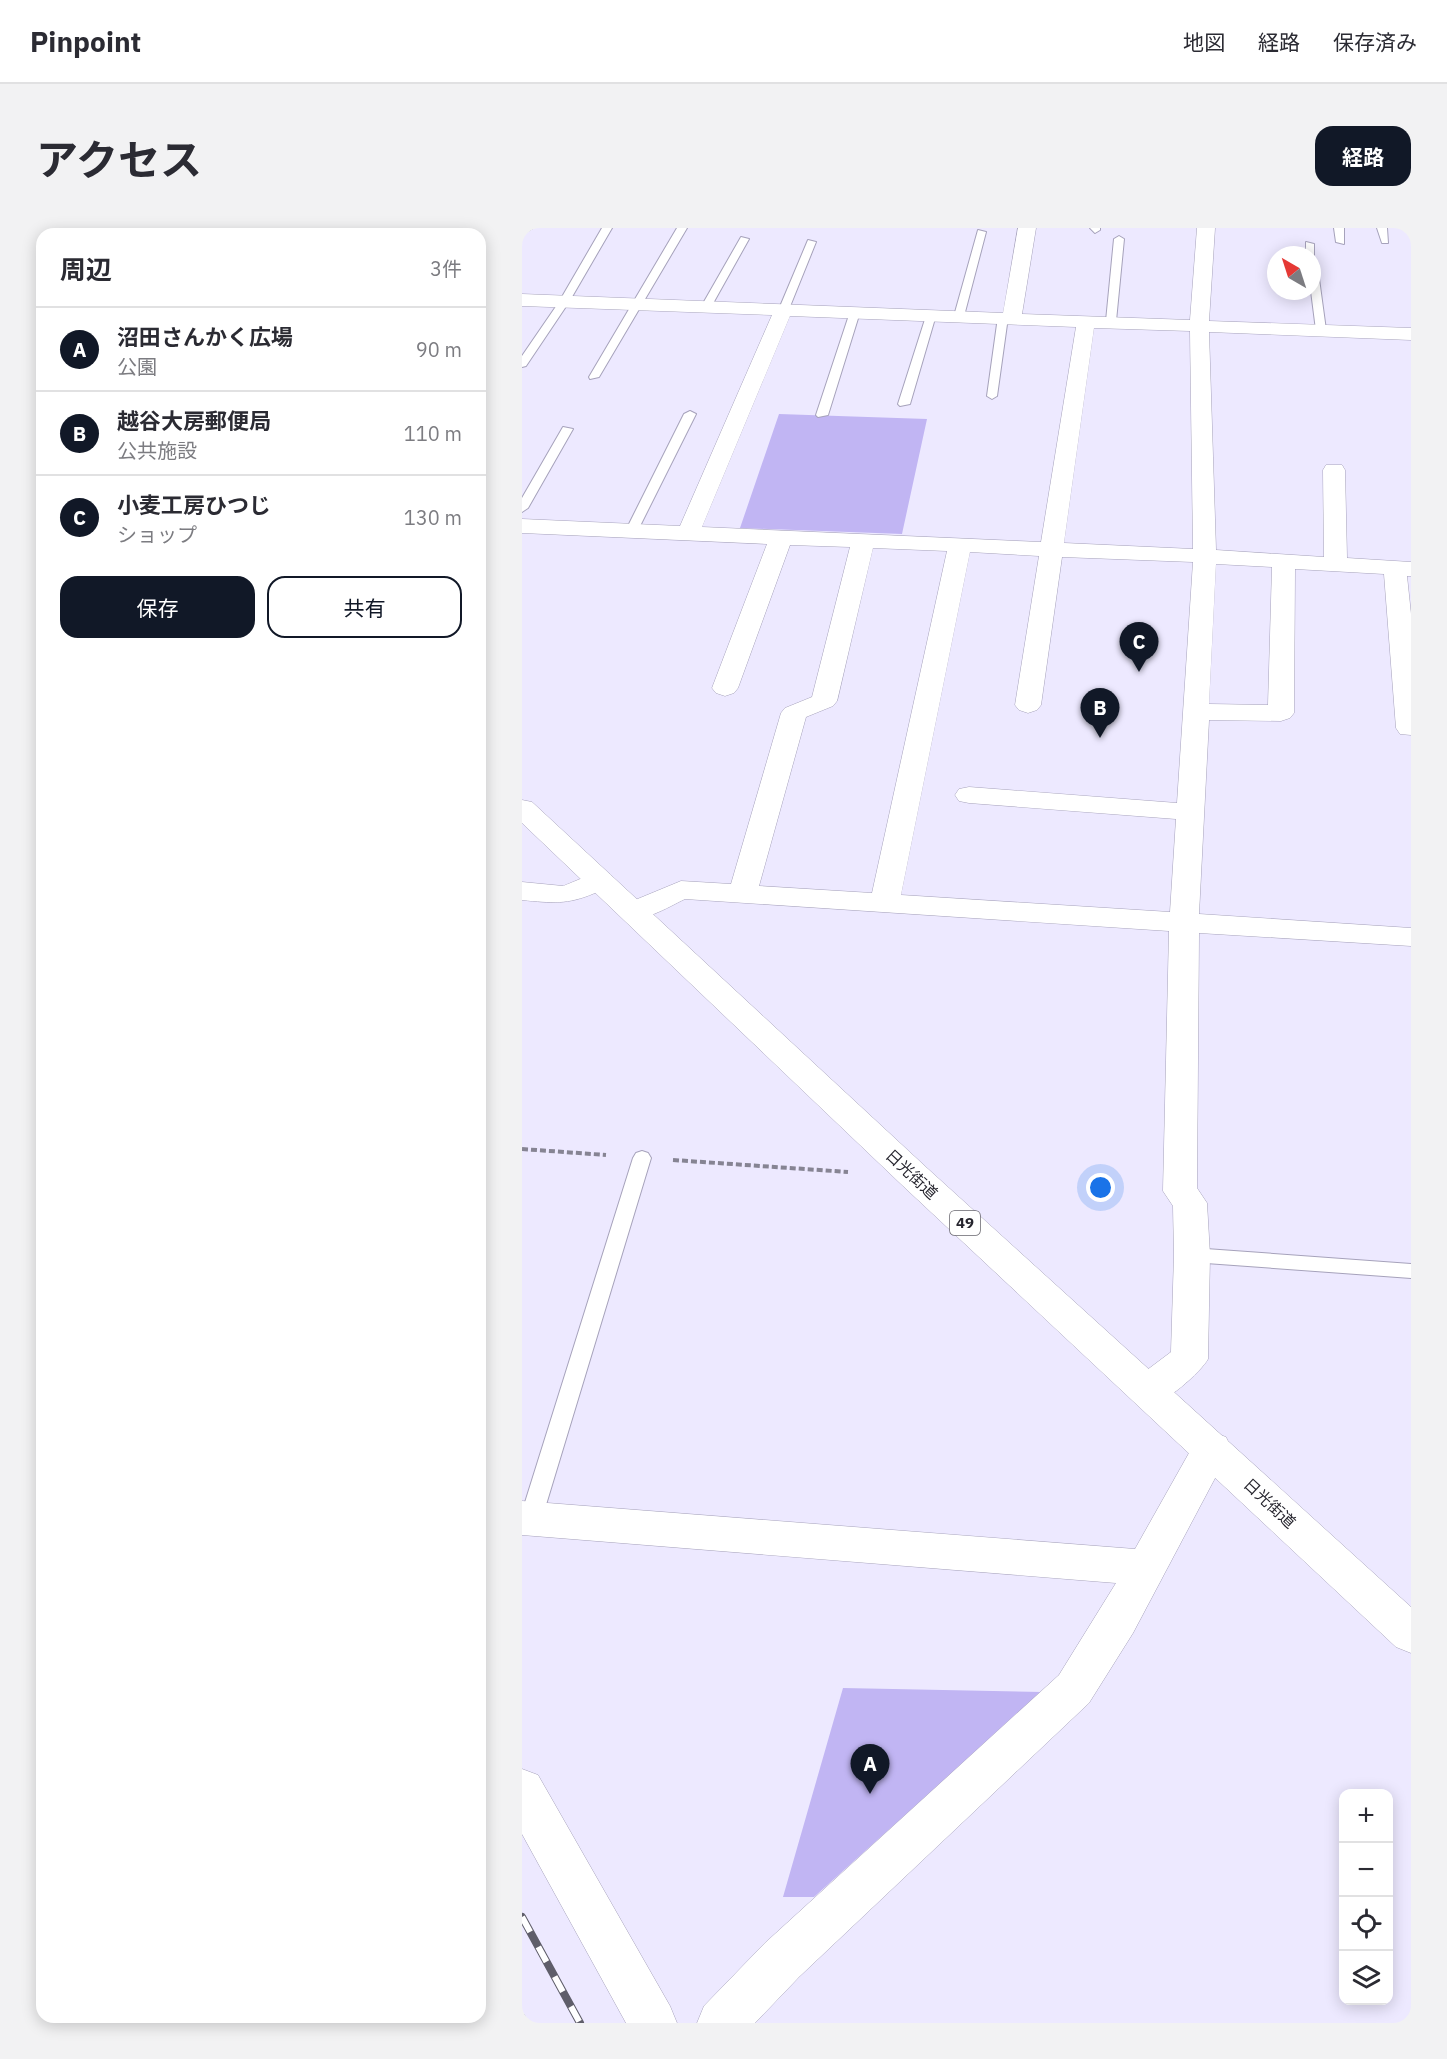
<!DOCTYPE html>
<html lang="ja">
<head>
<meta charset="utf-8">
<style>
  :root { --surface:#fff; --page:#f2f2f3; --text:#2b2b33; --muted:#7c7c81; --line:#e1e1e2; --accent:#111827 }
  body { margin:0; font-family:"IBM Plex Sans","Noto Sans JP",sans-serif; background:var(--page); color:var(--text) }
  .controls { position:absolute; right:18px; bottom:18px; display:grid; overflow:hidden; border-radius:12px; box-shadow:0 3px 15px #0003 }
  .controls button { width:54px; height:54px; display:grid; place-items:center; padding:0; border:0; border-bottom:2px solid var(--line); background:var(--surface); color:var(--text); font:30px sans-serif }
  .compass { position:absolute; left:745px; top:18px; width:54px; height:54px; border-radius:50%; background:var(--surface); box-shadow:0 3px 15px #0003; rotate:321deg }
  .you { position:absolute; left:579px; top:960px; width:21px; height:21px; margin:-15px; border:4px solid #fff; border-radius:50%; background:#1a73e8; box-shadow:0 0 0 9px #1a73e833 }
  .badge { display:grid; place-items:center; width:39px; height:39px; border-radius:50%; background:var(--accent); color:#fff; font-size:20px; font-weight:700 }
  .pin { position:absolute; translate:-50% -50px; filter:drop-shadow(0 2px 3px #0008) }
  .pin::after { content:''; position:absolute; top:32px; width:21px; height:18px; background:inherit; clip-path:polygon(0 0,100% 0,50% 100%) }
  .list { margin:0; padding:0; list-style:none }
  h2 { display:flex; justify-content:space-between; align-items:center; height:78px; margin:0; padding:0 24px; font-size:26px }
  h2 small { font-size:20px; font-weight:400; color:var(--muted) }
  .list li { display:grid; grid-template-columns:39px 1fr auto; gap:18px; align-items:center; box-sizing:border-box; height:84px; padding:0 24px; border-top:2px solid var(--line) }
  .list b { display:block; font-size:22px; white-space:nowrap }
  .list p { margin:0; font-size:20px; white-space:nowrap; color:var(--muted) }
  .list em { font-size:20px; font-style:normal; color:var(--muted) }
  .actions { display:flex; gap:12px; padding:18px 24px }
  .actions a { flex:1; padding:14px 0; border:2px solid var(--accent); border-radius:18px; text-align:center; font-size:21px; color:var(--accent) }
  .actions .main { background:var(--accent); color:#fff }
  .icon { flex:none; width:33px; height:33px; fill:none; stroke:currentColor; stroke-width:2; stroke-linecap:round; stroke-linejoin:round }
  .map { position:relative; flex:none; width:889px; height:1795px; overflow:hidden; border-radius:18px }
  header { display:flex; align-items:center; gap:36px; box-sizing:border-box; height:84px; padding:0 30px; background:var(--surface); border-bottom:2px solid var(--line) }
  header strong { font-size:28px }
  nav { display:flex; gap:33px; margin-inline-start:auto; font-size:21px }
  .intro { display:flex; align-items:center; justify-content:space-between; box-sizing:border-box; height:144px; padding:0 36px }
  h1 { margin:0; font-size:42px }
  .button { padding:15px 27px; border-radius:18px; background:var(--accent); color:#fff; font-size:21px; font-weight:700 }
  main { display:flex; gap:36px; padding:0 36px }
  aside { flex:1; background:var(--surface); border-radius:18px; box-shadow:0 3px 15px #0003 }
  .map>svg:first-child { display:block }
</style>
</head>
<body>
<header>
<strong>Pinpoint</strong>
<nav><a>地図</a><a>経路</a><a>保存済み</a></nav>
</header>
<div class="intro"><h1>アクセス</h1><a class="button">経路</a></div>
<main>
<aside>
<h2>周辺<small>3件</small></h2>
<ul class="list">
<li><span class="badge">A</span><div><b>沼田さんかく広場</b><p>公園</p></div><em>90 m</em></li>
<li><span class="badge">B</span><div><b>越谷大房郵便局</b><p>公共施設</p></div><em>110 m</em></li>
<li><span class="badge">C</span><div><b>小麦工房ひつじ</b><p>ショップ</p></div><em>130 m</em></li>
</ul>
<div class="actions"><a class="main">保存</a><a>共有</a></div>
</aside>
<div class="map">
<svg width="889" height="1795" viewBox="0 0 889 1795">
  <rect width="100%" height="100%" fill="#ede9ff"/>
  <path fill="#c1b5f3" d="M257,186L405,191L380,306L218,300Z
    M321,1460L520,1464L292,1669H261Z"/>
  <g fill="none" stroke-linecap="round" stroke-linejoin="round">
    <defs>
      <path id="service" d="M80,0H90L47,74L4,138L0,139V128L37,74Z
        M155,0H165L77,149L68,151L67,149Z
        M568,0H578V2L573,5Z
        M812,0H822V16L814,14Z
        M855,0H865L866,15H860Z
        M456,2L464,4L442,88L437,91L432,88Z
        M597,8L602,11L594,93L589,96L584,93L592,11Z
        M219,9L227,11L189,79L180,81L179,79Z
        M286,12L294,14L267,81L258,83L257,81Z
        M784,14L792,16V29L784,27Z
        M790,33L795,36L804,102L799,105L794,102L789,63Z
        M333,81L338,84L306,187L296,189L294,187L328,84Z
        M405,85L414,87L388,176L378,178L376,176Z
        M481,86L486,89L475,168L470,171L465,168L476,89Z
        M168,183L174,186L115,304L105,307L103,304L162,186Z
        M41,199L51,201L6,280L0,284V270Z
        M120,923L126,925L129,930L20,1290L17,1297L9,1299L1,1297L0,1284L111,930L114,925Z
        M670,1020L889,1036V1050L670,1034L663,1032L660,1027L663,1022Z"/>
      <path id="minor" d="M0,0H12L0,7Z
        M496,0H514L500,86L668,92L675,0H693L687,93L889,100V112L687,104L694,322L802,329L801,242L804,237H820L823,242L825,330L889,334V348H885L889,386V507L878,506L874,500L862,346L773,341L772,485L768,490L759,493L687,492L677,686L889,700V718L677,705L675,960L685,975L688,1027L686,1131C679,1144 642,1177 626,1177C622,1177 616,1174 613,1173L607,1162L613,1151L649,1124L652,1027L651,978L641,963L647,703L163,671C144,680 122,695 101,689L96,683L101,677L159,653L209,656L259,485L263,480L290,469L328,319L268,317L216,460L212,465L203,468L194,465L190,460L245,316L0,305V291L158,298L250,87L0,78V66L481,85ZM268,88L554,99L519,314L180,299ZM572,100L668,103L671,321L542,315ZM351,320L425,323L350,665L237,658L284,489L311,478L315,473ZM448,324L517,328L493,477L497,482L506,485L515,482L519,477L540,329L671,334L655,575L447,559L437,561L433,567L437,573L447,575L654,591L648,684L379,667ZM694,336L750,339L746,477L687,476Z
        M78,643L88,646L92,652C87,659 81,661 73,665C45,677 30,675 0,672V654L41,658Z
        M690,1204L704,1209L709,1220L611,1405L567,1475L277,1749L233,1795H175L182,1778L243,1715L537,1447L594,1355L0,1307V1273L613,1321L676,1209Z
        M0,1541L16,1547L148,1778L155,1795H104L0,1606Z"/>
      <path id="primary" d="M0,572L10,574L405,940L889,1379V1425L874,1419L381,958L0,595Z"/>
    </defs>
    <use href="#service" stroke="#a6a2bb" stroke-width="2"/>
    <use href="#minor" stroke="#a6a2bb" stroke-width="1"/>
    <use href="#primary" stroke="#a6a2bb" stroke-width="1"/>
    <path stroke="#868493" stroke-width="4" stroke-dasharray="6 3" stroke-linecap="butt" d="M0,921L84,927
      M151,932L326,944"/>
    <use href="#service" fill="#fff" fill-rule="evenodd"/>
    <use href="#minor" fill="#fff" fill-rule="evenodd"/>
    <use href="#primary" fill="#fff" fill-rule="evenodd"/>
    <defs>
      <path id="rail" d="M0,1689L58,1795
        M0,1790L2,1795"/>
    </defs>
    <use href="#rail" stroke="#5f5e6a" stroke-width="8"/>
    <use href="#rail" stroke="#fff" stroke-width="6" stroke-dasharray="17" stroke-linecap="butt"/>
  </g>
  <g text-anchor="middle" stroke-width="5" stroke-linejoin="round" paint-order="stroke">
    <rect fill="#fff" stroke="#67666d" stroke-width="1.5" x="428" y="983" width="30" height="24" rx="4.5"/>
    <g font-size="15" font-weight="bold" fill="#26252e">
      <text x="443" y="1000">49</text>
    </g>
    <g font-size="16" fill="#26252e" stroke="#fff">
      <text transform="translate(390 946) rotate(43)" y="6">日光街道</text>
      <text transform="translate(748 1275) rotate(43)" y="6">日光街道</text>
    </g>
  </g>
</svg>
<div class="controls">
<button>+</button>
<button>−</button>
<button><svg class="icon" aria-label="locate" viewBox="0 0 24 24"><circle cx="12" cy="12" r="6"/><path d="M12 2v4M12 18v4M2 12h4M18 12h4"/></svg></button>
<button><svg class="icon" aria-label="layers" viewBox="0 0 24 24"><path d="M12 4l9 5-9 5-9-5zM3 14l9 5 9-5"/></svg></button>
</div>
<svg class="compass" viewBox="-18 -18 36 36"><path d="M0-13l5 13h-10z" fill="#e53935"/><path d="M0 13l5-13h-10z" fill="#7c7c81"/></svg>
<div class="you"></div>
<div class="pin badge" style="left:348px;top:1566px">A</div>
<div class="pin badge" style="left:578px;top:510px">B</div>
<div class="pin badge" style="left:617px;top:444px">C</div>
</div>
</main>
</body>
</html>
